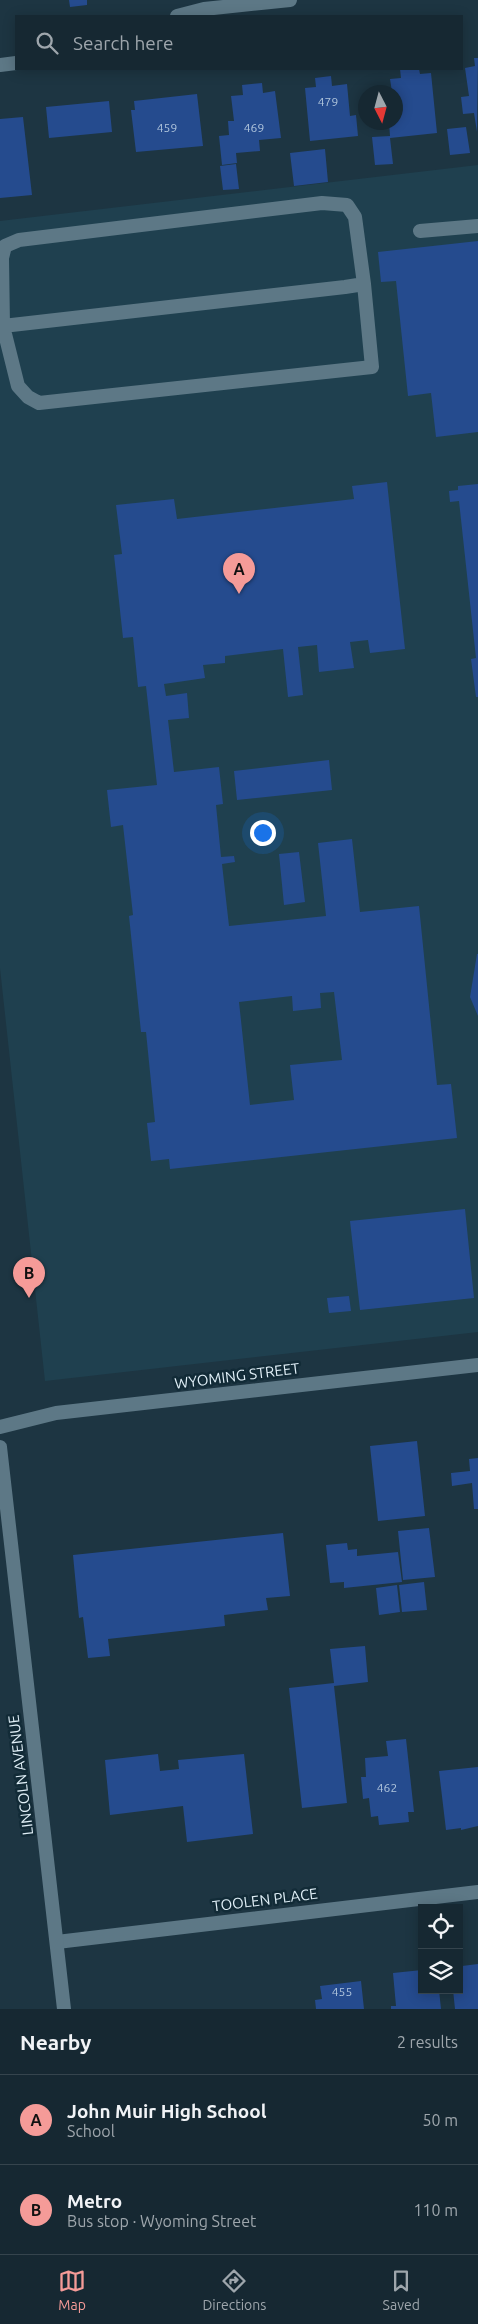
<!DOCTYPE html>
<html lang="en">
<head>
<meta charset="utf-8">
<style>
  :root { --surface:#162832; --page:#1f303a; --text:#f1f3f6; --muted:#9ea6ac; --line:#35444d; --accent:#f59b98 }
  body { margin:0; font-family:Ubuntu,sans-serif; background:var(--page); color:var(--text) }
  .controls { position:absolute; right:15px; bottom:15px; display:grid; overflow:hidden; border-radius:0px; box-shadow:0 2px 12px #0003 }
  .controls button { width:45px; height:45px; display:grid; place-items:center; padding:0; border:0; border-bottom:1px solid var(--line); background:var(--surface); color:var(--text); font:25px sans-serif }
  .compass { position:absolute; left:358px; top:85px; width:45px; height:45px; border-radius:50%; background:var(--surface); box-shadow:0 2px 12px #0003; rotate:174deg }
  .you { position:absolute; left:262px; top:832px; width:18px; height:18px; margin:-12px; border:4px solid #fff; border-radius:50%; background:#1a73e8; box-shadow:0 0 0 8px #1a73e833 }
  .badge { display:grid; place-items:center; width:32px; height:32px; border-radius:50%; background:var(--accent); color:#111; font-size:16px; font-weight:700 }
  .pin { position:absolute; translate:-50% -41px; filter:drop-shadow(0 1px 2px #0008) }
  .pin::after { content:''; position:absolute; top:26px; width:18px; height:15px; background:inherit; clip-path:polygon(0 0,100% 0,50% 100%) }
  .list { margin:0; padding:0; list-style:none }
  h2 { display:flex; justify-content:space-between; align-items:center; height:65px; margin:0; padding:0 20px; font-size:21px }
  h2 small { font-size:16px; font-weight:400; color:var(--muted) }
  .list li { display:grid; grid-template-columns:32px 1fr auto; gap:15px; align-items:center; box-sizing:border-box; height:90px; padding:0 20px; border-top:1px solid var(--line) }
  .list b { display:block; font-size:19px; white-space:nowrap }
  .list p { margin:0; font-size:16px; white-space:nowrap; color:var(--muted) }
  .list em { font-size:16px; font-style:normal; color:var(--muted) }
  .icon { flex:none; width:28px; height:28px; fill:none; stroke:currentColor; stroke-width:2; stroke-linecap:round; stroke-linejoin:round }
  .map { position:relative; flex:none; width:478px; height:2009px; overflow:hidden }
  .search { position:absolute; background:var(--surface); box-shadow:0 2px 12px #0003; left:15px; right:15px; top:15px; height:55px; display:flex; align-items:center; gap:12px; box-sizing:border-box; padding:0 18px; border-radius:0px; color:var(--muted); font-size:19px }
  .sheet { height:245px; background:var(--surface) }
  nav { display:flex; justify-content:space-around; align-items:center; box-sizing:border-box; height:70px; border-top:1px solid var(--line); background:var(--surface); font-size:14px; color:var(--muted) }
  nav a { display:grid; justify-items:center; gap:2px }
  nav .on { color:var(--accent) }
  .map>svg:first-child { display:block }
</style>
</head>
<body>
<div class="map">
<svg width="478" height="2009" viewBox="0 0 478 2009">
  <rect width="100%" height="100%" fill="#1d3542"/>
  <path fill="#1f404f" d="M478,165V1332L45,1381L0,968V221Z"/>
  <path fill="#254b8e" fill-rule="evenodd" d="M69,0H87V5L70,7Z
    M474,58H478L477,132L474,113L463,114L461,97L469,96L465,68L475,66Z
    M400,69H419L420,74L431,73L437,133L390,138L393,164L375,165L372,137L390,136L389,122H396V92H392L390,79L401,78Z
    M331,76L332,86L347,84L350,116L356,115L358,136L310,141L305,88L316,87L315,78Z
    M262,83L263,93L275,91L281,138L259,140L260,151L236,153L237,163L222,165L219,136L229,135L228,121H234L231,96L243,95L242,85Z
    M197,94L203,146L136,152L131,110H135L134,101Z
    M109,101L112,132L49,138L46,107Z
    M23,117L32,195L0,198V119Z
    M466,127L470,153L450,155L447,129Z
    M325,149L328,182L294,186L290,153Z
    M236,164L239,189L223,190L220,166Z
    M478,241V432L436,437L431,393L408,396L396,281L381,282L378,252Z
    M387,482L405,649L370,653L368,640L350,642L354,668L319,672L317,645L298,647L303,695L288,697L283,649L225,656V663L203,665L205,678L164,684L166,696L187,693L189,718L168,720L174,772L219,767L223,804L216,805L221,857L234,856L235,862L222,864L229,926L326,916L318,843L352,839L360,912L419,906L437,1085L451,1084L457,1138L170,1169L169,1159L151,1161L147,1123L155,1122L146,1032H141L129,916L133,915L123,825L111,827L107,790L157,785L146,686L138,687L133,637L123,638L114,555L122,554L116,505L174,499L177,519L354,499L352,486ZM334,992L342,1060L290,1065L294,1100L250,1105L239,1002L292,996L293,1011L321,1008L320,993Z
    M478,484V697H476L471,659L476,658L459,501L450,502L449,491L458,490V486Z
    M329,760L332,790L237,800L234,771Z
    M299,852L305,902L284,905L279,854Z
    M477,954H478V1016L470,997Z
    M465,1209L474,1298L360,1310L350,1221Z
    M349,1296L351,1311L329,1313L327,1298Z
    M417,1441L425,1516L378,1521L370,1446Z
    M478,1458V1509H474L472,1483L452,1486L451,1473L470,1471L469,1459Z
    M429,1528L435,1577L403,1580L398,1531Z
    M283,1533L290,1596L266,1598L268,1610L224,1615L225,1626L108,1639L110,1656L88,1658L83,1617L79,1618L73,1555Z
    M347,1543L348,1550L357,1549V1556L398,1552L402,1582L344,1588V1582L330,1583L326,1545Z
    M424,1582L427,1610L402,1612L399,1585Z
    M397,1585L400,1612L379,1615L376,1588Z
    M365,1646L368,1682L334,1686L347,1803L302,1808L289,1688L334,1683L330,1649Z
    M406,1739L414,1812H408L409,1822L379,1825L378,1816L371,1817L369,1798L363,1799L361,1777H366L365,1758L388,1756L386,1741Z
    M158,1754L160,1771L179,1769L178,1760L244,1754L253,1834L187,1842L183,1806L110,1815L105,1760Z
    M478,1767V1826L461,1830V1828L446,1830L439,1771Z
    M478,1964V2009H455L453,1990H459V1977L463,1976L462,1966Z
    M422,1970V1990H439L441,2009H391V2006H396L393,1973Z
    M361,1981L364,2009H316L315,2000L322,1999L320,1986Z"/>
  <g fill="none" stroke-linecap="round" stroke-linejoin="round">
    <path stroke="#5d7886" stroke-width="14" d="M420,231L478,226
      M0,326H3L345,287L364,284L372,367L39,403L28,397L18,386L3,326L2,258L5,246L19,240L322,203L347,205L355,217L364,284"/>
    <path stroke="#5d7886" stroke-width="14" d="M177,16L204,9L290,0
      M0,65L16,63
      M0,1427L56,1413L478,1365
      M57,1942L478,1892"/>
    <path stroke="#5d7886" stroke-width="14" d="M0,1447L64,2009"/>
  </g>
  <g text-anchor="middle" stroke-width="5" stroke-linejoin="round" paint-order="stroke">
    <g font-size="12" fill="#b1c6dd">
      <text x="328" y="106">479</text>
      <text x="167" y="132">459</text>
      <text x="254" y="132">469</text>
      <text x="387" y="1792">462</text>
      <text x="342" y="1996">455</text>
    </g>
    <g font-size="15" fill="#e0eff7" stroke="#122b37">
      <text transform="translate(237 1376) rotate(-7)" y="5">WYOMING STREET</text>
      <text transform="translate(21 1775) rotate(-97)" y="5">LINCOLN AVENUE</text>
      <text transform="translate(265 1900) rotate(-7)" y="5">TOOLEN PLACE</text>
    </g>
  </g>
</svg>
<div class="controls">
<button><svg class="icon" aria-label="locate" viewBox="0 0 24 24"><circle cx="12" cy="12" r="6"/><path d="M12 2v4M12 18v4M2 12h4M18 12h4"/></svg></button>
<button><svg class="icon" aria-label="layers" viewBox="0 0 24 24"><path d="M12 4l9 5-9 5-9-5zM3 14l9 5 9-5"/></svg></button>
</div>
<svg class="compass" viewBox="-18 -18 36 36"><path d="M0-13l5 13h-10z" fill="#e53935"/><path d="M0 13l5-13h-10z" fill="#9ea6ac"/></svg>
<div class="you"></div>
<div class="pin badge" style="left:239px;top:594px">A</div>
<div class="pin badge" style="left:29px;top:1298px">B</div>
<div class="search"><svg class="icon" aria-label="search" viewBox="0 0 24 24"><circle cx="10" cy="10" r="6"/><path d="M15 15l6 6"/></svg>Search here</div>
</div>
<section class="sheet">
<h2>Nearby<small>2 results</small></h2>
<ul class="list">
<li><span class="badge">A</span><div><b>John Muir High School</b><p>School</p></div><em>50 m</em></li>
<li><span class="badge">B</span><div><b>Metro</b><p>Bus stop · Wyoming Street</p></div><em>110 m</em></li>
</ul>
</section>
<nav>
<a class="on"><svg class="icon" aria-label="map" viewBox="0 0 24 24"><path d="M3 6l6-2 6 2 6-2v14l-6 2-6-2-6 2zM9 4v14M15 6v14"/></svg>Map</a>
<a><svg class="icon" aria-label="directions" viewBox="0 0 24 24"><path d="M12 3l9 9-9 9-9-9zM9 14v-3h6M13 9l2 2-2 2"/></svg>Directions</a>
<a><svg class="icon" aria-label="saved" viewBox="0 0 24 24"><path d="M7 4h10v16l-5-4-5 4z"/></svg>Saved</a>
</nav>
</body>
</html>
